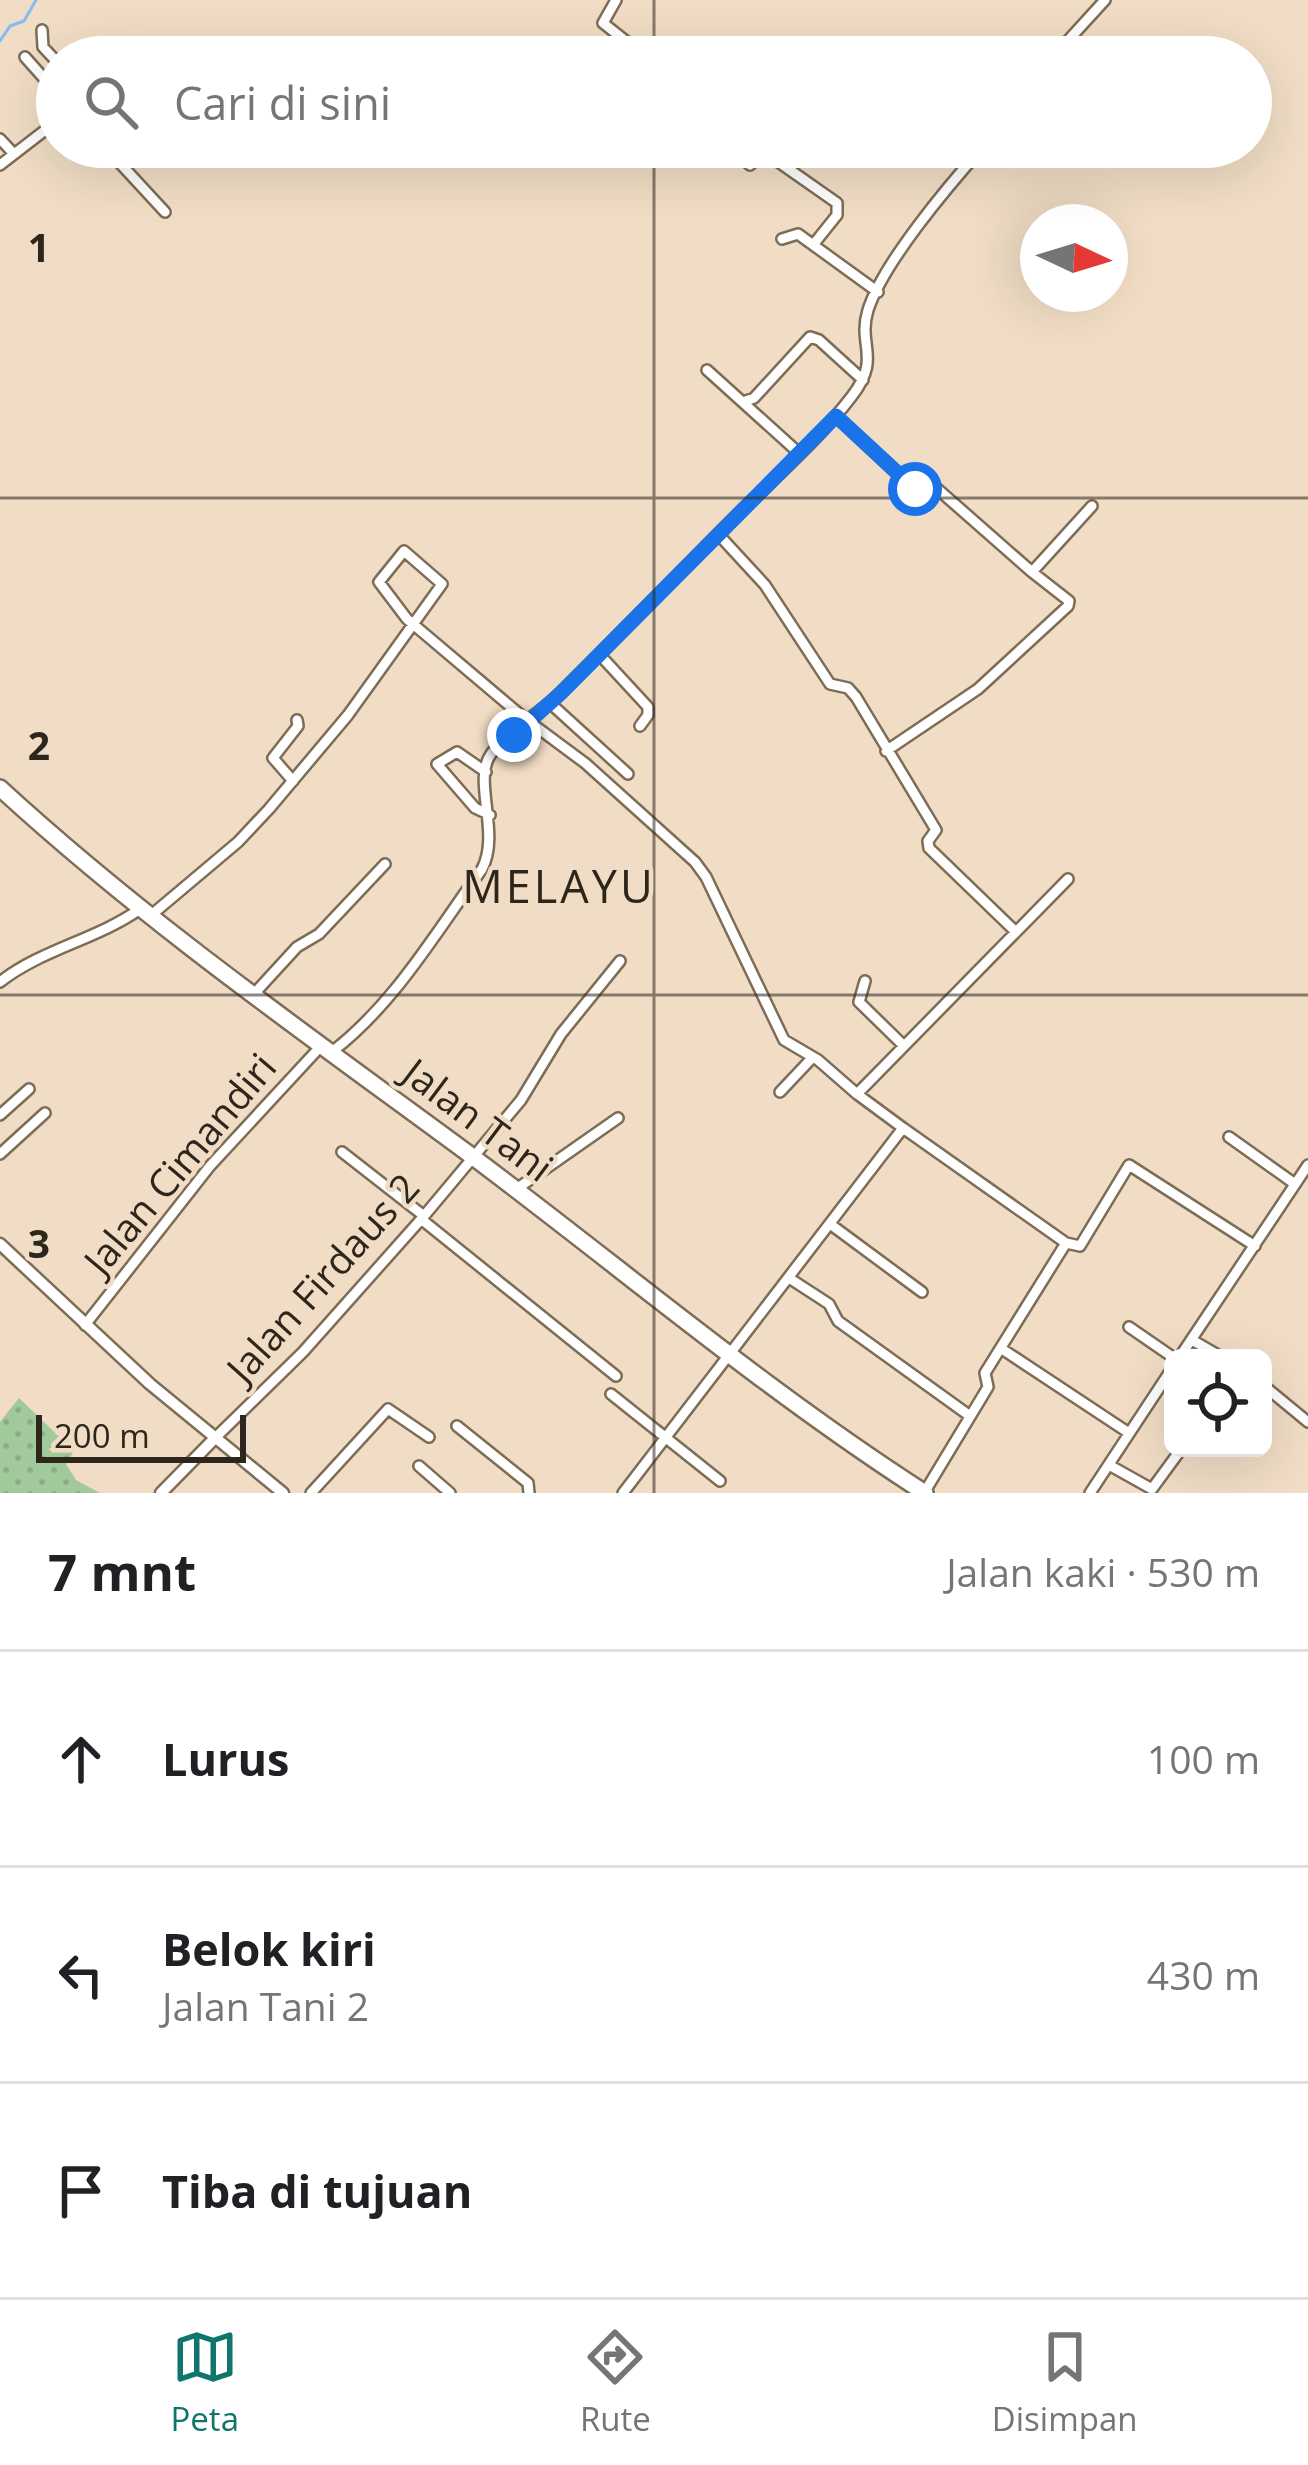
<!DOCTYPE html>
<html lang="id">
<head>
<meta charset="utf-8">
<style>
  :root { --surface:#fff; --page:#f2f2f2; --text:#202124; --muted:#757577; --line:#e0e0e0; --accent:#0f766e }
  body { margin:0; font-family:"Open Sans",sans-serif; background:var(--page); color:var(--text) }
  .controls { position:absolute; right:36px; bottom:36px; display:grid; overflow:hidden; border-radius:18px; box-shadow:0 12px 48px #0002 }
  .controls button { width:108px; height:108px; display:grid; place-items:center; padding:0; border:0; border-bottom:3px solid var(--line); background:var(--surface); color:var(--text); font:60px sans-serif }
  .compass { position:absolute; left:1020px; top:204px; width:108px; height:108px; border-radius:50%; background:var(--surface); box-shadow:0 12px 48px #0002; rotate:94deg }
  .scale { position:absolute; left:36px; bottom:30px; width:210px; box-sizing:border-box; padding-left:12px; border:6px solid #2d261d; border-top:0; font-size:33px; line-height:42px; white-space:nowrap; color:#2d261d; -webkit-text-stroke:9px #f1ddc5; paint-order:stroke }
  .stop { position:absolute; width:36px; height:36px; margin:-27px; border:9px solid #1a73e8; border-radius:50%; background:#fff }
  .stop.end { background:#1a73e8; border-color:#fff; box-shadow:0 3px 12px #0008 }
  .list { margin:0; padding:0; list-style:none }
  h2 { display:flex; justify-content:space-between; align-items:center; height:156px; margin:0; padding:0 48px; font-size:51px }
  h2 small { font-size:39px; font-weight:400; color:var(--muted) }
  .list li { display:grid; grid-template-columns:78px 1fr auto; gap:36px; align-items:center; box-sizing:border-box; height:216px; padding:0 48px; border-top:3px solid var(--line) }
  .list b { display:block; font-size:45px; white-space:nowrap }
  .list p { margin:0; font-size:39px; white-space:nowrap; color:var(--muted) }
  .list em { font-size:39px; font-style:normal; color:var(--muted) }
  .icon { flex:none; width:66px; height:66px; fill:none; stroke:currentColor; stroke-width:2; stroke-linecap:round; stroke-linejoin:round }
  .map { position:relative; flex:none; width:1308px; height:1493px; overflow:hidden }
  .search { position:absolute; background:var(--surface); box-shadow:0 12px 48px #0002; left:36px; right:36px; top:36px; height:132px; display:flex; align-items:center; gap:30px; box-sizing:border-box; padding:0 42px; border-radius:66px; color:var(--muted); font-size:45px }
  .sheet { height:804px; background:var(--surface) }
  nav { display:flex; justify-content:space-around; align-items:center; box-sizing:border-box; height:168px; border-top:3px solid var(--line); background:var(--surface); font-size:33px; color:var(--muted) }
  nav a { display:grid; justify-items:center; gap:6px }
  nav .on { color:var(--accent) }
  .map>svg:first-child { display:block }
</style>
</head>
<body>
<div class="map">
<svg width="1308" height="1493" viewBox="0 0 1308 1493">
  <defs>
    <pattern id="park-dots" width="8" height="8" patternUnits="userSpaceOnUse" patternTransform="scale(3)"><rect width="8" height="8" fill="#a2c99b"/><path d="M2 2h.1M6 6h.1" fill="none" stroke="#8cac85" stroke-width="1.8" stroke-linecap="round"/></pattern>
  </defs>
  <rect width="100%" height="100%" fill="#f1ddc5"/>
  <path fill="url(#park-dots)" d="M19,1398L74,1451L66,1464L76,1480L100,1493H0V1422Z"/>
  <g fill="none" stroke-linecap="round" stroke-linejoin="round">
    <path stroke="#84bbf2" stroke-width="3" d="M0,41L10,26L24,21L36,0"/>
    <defs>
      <path id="minor" d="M616,0L603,23L646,57
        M42,30L43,47L57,62
        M25,57L57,93
        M1053,57L1105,0
        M0,139L14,154
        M105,147L165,212
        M730,147L750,165L763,154L770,156L837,203V215L813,245
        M0,165L57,121
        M782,239L798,234L878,292
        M707,370L800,454
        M743,402L754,398L810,337L819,340L863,380
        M836,416L907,483L918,491L933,485L1032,572L1092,506
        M718,534L765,585L830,684L848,688L856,697L936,830L928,841L929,848L1016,932
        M599,654L648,707V715L640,726
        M550,703L628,774
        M886,751L978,689L1068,606L1069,601L1032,572
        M486,772L457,752L437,764L475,808L490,815
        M293,781L273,758L298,726L297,720
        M149,917L238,842L269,809L348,715L442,584L404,551L379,582L407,619L523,717L585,763L695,862L706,877L784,1040L818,1060L857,1094L1068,879
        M865,981L859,1002L904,1046
        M0,982C42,949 96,940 140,909
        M253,995L297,947L319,934L385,864
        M333,1051C396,1002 436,932 482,869C501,833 472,780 491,754C505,734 540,713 559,694C617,637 674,578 732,520C773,479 817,442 852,396C882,357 857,346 868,310C883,263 949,185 983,147
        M780,1092L813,1057
        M857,1094L903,1128
        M0,1115L29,1089
        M1229,1137L1295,1184
        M342,1152L424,1216
        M0,1154L45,1113
        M515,1190L618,1118
        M421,1219L616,1376
        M830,1224L922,1292
        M789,1278L829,1304L838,1321L970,1416
        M85,1325L210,1166L321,1046
        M1129,1327L1174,1358
        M1192,1340L1223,1358
        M1002,1349L1129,1433
        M1179,1358L1308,1165
        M1263,1385L1308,1422
        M611,1394L720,1481
        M457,1426L528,1483L529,1493
        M215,1438L303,1352L424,1216L521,1100L561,1034L620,961
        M1109,1465L1152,1489L1182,1448
        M419,1466L450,1493
        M311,1493L388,1409L429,1437
        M623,1493L903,1128L1066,1243
        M924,1493L988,1387L985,1373L1066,1243L1080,1246L1129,1165L1255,1246
        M1090,1493L1173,1367"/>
      <path id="tertiary" d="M0,1244L150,1384L283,1493
        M161,1493L215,1438"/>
      <path id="trunk" d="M0,788C148,924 312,1038 473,1157C624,1270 766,1391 925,1493"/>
    </defs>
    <use href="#minor" stroke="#7d6c56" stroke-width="14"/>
    <use href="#tertiary" stroke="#7d6c56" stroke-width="15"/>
    <use href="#trunk" stroke="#7d6c56" stroke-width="20"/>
    <use href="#minor" stroke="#fff" stroke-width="9"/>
    <use href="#tertiary" stroke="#fff" stroke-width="10"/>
    <use href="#trunk" stroke="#fff" stroke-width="15"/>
  </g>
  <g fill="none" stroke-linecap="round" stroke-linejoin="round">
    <path stroke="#1a73e8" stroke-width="15" d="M514,735L561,693L836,416L915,489"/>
  </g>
  <path fill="none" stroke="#2d261d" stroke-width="3" stroke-opacity="0.55" d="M654,0V57M654,147V1493M0,498H1308M0,995H1308"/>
  <g text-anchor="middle" stroke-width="9" stroke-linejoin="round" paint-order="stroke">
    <g font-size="39" fill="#2d261d" stroke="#f1ddc5">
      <text transform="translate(478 1120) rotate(37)" y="14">Jalan Tani</text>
      <text transform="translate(180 1164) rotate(-50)" y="14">Jalan Cimandiri</text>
      <text transform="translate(323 1278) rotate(-48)" y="14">Jalan Firdaus 2</text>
    </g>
    <g font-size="45" letter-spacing="3" fill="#2d261d" stroke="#f1ddc5">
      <text x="559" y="903">MELAYU</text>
    </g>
  </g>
  <g font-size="39" text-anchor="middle" font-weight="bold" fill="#2d261d" stroke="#f1ddc5" stroke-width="9" stroke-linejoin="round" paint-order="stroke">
    <text x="39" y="262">1</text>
    <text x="39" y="760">2</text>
    <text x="39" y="1258">3</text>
  </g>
</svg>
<div class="controls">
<button><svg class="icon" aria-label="locate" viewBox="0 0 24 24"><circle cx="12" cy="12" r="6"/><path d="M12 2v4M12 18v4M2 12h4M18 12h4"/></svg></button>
</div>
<svg class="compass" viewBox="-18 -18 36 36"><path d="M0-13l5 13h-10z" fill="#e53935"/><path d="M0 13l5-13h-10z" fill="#757577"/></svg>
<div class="scale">200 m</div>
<div class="stop" style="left:915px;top:489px"></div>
<div class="stop end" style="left:514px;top:735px"></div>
<div class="search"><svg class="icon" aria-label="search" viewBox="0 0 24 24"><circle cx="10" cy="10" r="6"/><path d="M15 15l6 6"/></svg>Cari di sini</div>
</div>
<section class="sheet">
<h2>7 mnt<small>Jalan kaki · 530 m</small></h2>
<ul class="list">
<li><svg class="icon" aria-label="ahead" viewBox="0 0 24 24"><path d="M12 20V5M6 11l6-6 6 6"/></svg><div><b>Lurus</b></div><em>100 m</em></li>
<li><svg class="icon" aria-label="left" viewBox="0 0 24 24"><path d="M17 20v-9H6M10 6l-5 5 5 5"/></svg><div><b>Belok kiri</b><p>Jalan Tani 2</p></div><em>430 m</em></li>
<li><svg class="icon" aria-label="arrive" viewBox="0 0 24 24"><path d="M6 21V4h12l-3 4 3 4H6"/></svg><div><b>Tiba di tujuan</b></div></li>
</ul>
</section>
<nav>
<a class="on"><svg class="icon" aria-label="map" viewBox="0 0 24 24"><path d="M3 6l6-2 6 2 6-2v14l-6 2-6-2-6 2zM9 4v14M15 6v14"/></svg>Peta</a>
<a><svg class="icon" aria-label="directions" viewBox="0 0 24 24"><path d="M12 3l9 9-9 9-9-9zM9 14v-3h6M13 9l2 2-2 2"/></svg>Rute</a>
<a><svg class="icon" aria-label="saved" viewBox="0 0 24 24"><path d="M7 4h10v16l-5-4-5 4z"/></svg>Disimpan</a>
</nav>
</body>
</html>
